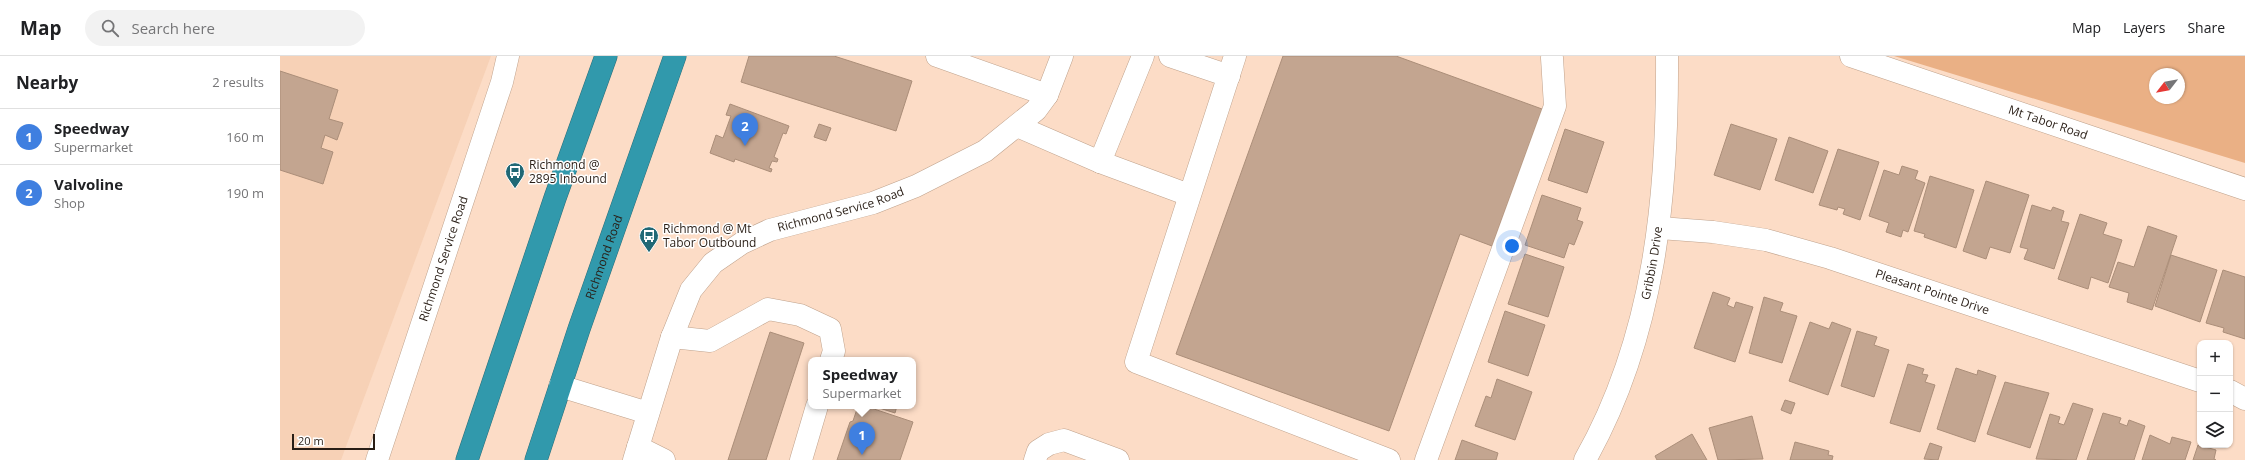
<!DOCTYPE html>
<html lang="en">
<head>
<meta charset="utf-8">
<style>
  :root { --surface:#fff; --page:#f2f2f2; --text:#202124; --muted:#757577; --line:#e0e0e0; --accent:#111827 }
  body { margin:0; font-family:"Open Sans",sans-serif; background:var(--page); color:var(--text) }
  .controls { position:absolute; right:12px; bottom:12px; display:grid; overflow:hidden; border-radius:8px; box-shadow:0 1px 3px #0004 }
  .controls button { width:36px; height:36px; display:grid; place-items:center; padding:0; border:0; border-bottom:1px solid var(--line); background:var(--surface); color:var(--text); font:20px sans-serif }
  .compass { position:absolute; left:1869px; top:12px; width:36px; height:36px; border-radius:50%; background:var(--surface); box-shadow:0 1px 3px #0004; rotate:239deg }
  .scale { position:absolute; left:12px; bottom:10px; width:83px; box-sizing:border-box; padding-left:4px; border:2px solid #291e16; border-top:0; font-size:11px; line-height:14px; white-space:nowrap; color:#291e16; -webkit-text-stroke:3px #fff; paint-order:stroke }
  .you { position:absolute; left:1232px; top:190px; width:14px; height:14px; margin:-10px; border:3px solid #fff; border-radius:50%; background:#1a73e8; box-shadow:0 0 0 6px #1a73e833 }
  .badge { display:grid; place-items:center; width:26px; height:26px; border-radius:50%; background:var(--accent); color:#fff; font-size:13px; font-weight:700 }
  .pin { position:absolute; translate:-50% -33px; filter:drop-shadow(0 1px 2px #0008) }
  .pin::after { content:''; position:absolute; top:21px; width:14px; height:12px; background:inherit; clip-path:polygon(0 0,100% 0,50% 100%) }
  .popup { position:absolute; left:528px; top:301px; width:108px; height:52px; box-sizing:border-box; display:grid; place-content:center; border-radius:8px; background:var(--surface); filter:drop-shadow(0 1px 3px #0005); font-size:13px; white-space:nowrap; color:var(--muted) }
  .popup b { font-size:15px; color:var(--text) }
  .popup::after { content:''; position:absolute; left:50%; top:100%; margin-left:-8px; border:8px solid transparent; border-top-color:var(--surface) }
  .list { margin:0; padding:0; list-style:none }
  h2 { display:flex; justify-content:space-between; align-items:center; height:52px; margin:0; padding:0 16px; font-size:17px }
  h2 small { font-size:13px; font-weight:400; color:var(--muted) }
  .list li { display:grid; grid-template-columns:26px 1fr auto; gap:12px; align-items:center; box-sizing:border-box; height:56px; padding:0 16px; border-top:1px solid var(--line) }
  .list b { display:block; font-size:15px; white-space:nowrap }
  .list p { margin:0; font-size:13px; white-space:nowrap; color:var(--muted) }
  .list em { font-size:13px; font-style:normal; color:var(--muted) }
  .icon { flex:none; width:22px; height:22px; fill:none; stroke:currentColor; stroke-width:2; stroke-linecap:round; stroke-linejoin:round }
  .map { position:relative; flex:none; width:1965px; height:404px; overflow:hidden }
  header { display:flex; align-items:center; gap:24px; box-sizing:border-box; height:56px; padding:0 20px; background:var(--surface); border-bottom:1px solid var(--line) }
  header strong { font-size:19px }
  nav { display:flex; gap:22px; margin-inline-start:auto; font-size:14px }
  .search { width:280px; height:36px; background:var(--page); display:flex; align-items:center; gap:10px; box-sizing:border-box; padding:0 14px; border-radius:22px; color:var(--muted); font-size:15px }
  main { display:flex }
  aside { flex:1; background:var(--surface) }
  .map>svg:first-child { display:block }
</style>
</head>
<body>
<header>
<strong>Map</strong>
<div class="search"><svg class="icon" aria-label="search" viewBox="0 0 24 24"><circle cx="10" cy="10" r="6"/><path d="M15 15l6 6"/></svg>Search here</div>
<nav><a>Map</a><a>Layers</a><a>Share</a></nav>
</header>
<main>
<aside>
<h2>Nearby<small>2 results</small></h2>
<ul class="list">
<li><span class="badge" style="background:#3f7fe0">1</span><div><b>Speedway</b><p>Supermarket</p></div><em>160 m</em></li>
<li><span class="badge" style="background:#3f7fe0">2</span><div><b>Valvoline</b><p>Shop</p></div><em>190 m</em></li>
</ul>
</aside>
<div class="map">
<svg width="1965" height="404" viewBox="0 0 1965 404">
  <rect width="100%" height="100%" fill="#fcdcc6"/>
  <path fill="#f7d1b6" d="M0,0H211L61,404H0Z"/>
  <path fill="#eab085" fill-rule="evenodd" d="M1614,0H1965V107ZM1875,18H1899V42H1875Z"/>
  <path fill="#c3a590" stroke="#ab8e79" d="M469,0H554L632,25L616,75L461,26Z
    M1003,0H1116L1262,53L1212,190L1180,178L1109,375L896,298Z
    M0,15L58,34L49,63L63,67L57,84L45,79L41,92L53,96L43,128L0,114Z
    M450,48L509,70L506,78L503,77L494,101L498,103L497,106L492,105L489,112L492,113L491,116L455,103L454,106L430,97L436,79L443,82L451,60L446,59Z
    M539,68L551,72L546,85L534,81Z
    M1451,68L1497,83L1480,134L1434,119Z
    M1285,73L1324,86L1307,137L1268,124Z
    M1509,81L1548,95L1533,137L1495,124Z
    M1558,93L1599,106L1580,164L1563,158L1565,153L1558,151L1557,154L1539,149Z
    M1622,110L1638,115L1635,123L1645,127L1628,176L1623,174L1621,181L1606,176L1609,167L1589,160L1604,114L1619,119Z
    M1650,120L1694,134L1676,192L1644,181L1645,178L1634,175Z
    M1706,125L1749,139L1730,197L1710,191L1706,203L1683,195Z
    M1262,139L1301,152L1297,164L1303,166L1294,189L1289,187L1284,202L1245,189Z
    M1752,149L1771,155L1773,151L1784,155L1781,165L1789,167L1774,213L1744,203L1748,193L1740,191Z
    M1800,158L1827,167L1823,178L1842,184L1828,227L1811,221L1808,233L1778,223Z
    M1868,170L1897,180L1872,254L1847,246L1849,237L1829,231L1838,206L1854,211Z
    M1245,198L1284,211L1268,261L1228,248Z
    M1891,199L1937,214L1920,266L1875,250Z
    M1943,214L1965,221V283L1943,276L1944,272L1926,267Z
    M1433,236L1450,242L1447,249L1454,252L1456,246L1473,251L1455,306L1414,292Z
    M1484,241L1503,247L1500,255L1517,260L1502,307L1469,297Z
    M1225,255L1265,269L1248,320L1208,306Z
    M1530,266L1549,273L1552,266L1571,273L1548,339L1509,325Z
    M1577,275L1597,281L1594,289L1609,294L1594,341L1561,330Z
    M490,276L524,287L486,404H448Z
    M1628,308L1644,313L1642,318L1648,319L1645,326L1655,329L1640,376L1610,367Z
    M1676,312L1697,319L1698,314L1716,320L1695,386L1657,373Z
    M1217,323L1252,336L1235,384L1195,370L1206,340L1211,342Z
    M1725,326L1769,337L1750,392L1707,378Z
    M1505,344L1515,347L1511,358L1501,354Z
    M1793,347L1813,353L1796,404L1756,403L1770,358L1780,361L1778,367L1784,369Z
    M578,350H585L633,366L620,404H557L570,366L573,365Z
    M593,350H617L615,357Z
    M1823,357L1841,362L1839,367L1847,370L1849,364L1865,370L1854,404H1807Z
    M1472,360L1483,403L1438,404L1429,372Z
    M1412,378L1427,404H1377L1375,400Z
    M1870,379L1890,388L1892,381L1911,386L1905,404H1862Z
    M1182,384L1218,397L1216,404H1175Z
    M1515,386L1549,395L1548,399L1553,400L1552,404H1510Z
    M1650,387L1662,391L1658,404L1644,403Z
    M1918,389L1936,394L1934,403L1936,404H1913Z"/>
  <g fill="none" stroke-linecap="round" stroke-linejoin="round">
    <defs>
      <g id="minor">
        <path d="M657,0L767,39"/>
        <path d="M890,0L949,20"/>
        <path d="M955,0L856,306L1109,404"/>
        <path id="s1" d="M1571,0L1965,133"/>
        <path d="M737,70L820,106L909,139"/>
        <path d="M820,106L863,0"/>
        <path id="s2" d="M1380,172L1433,176L1486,184L1550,202L1920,325"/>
        <path d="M392,281L430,285L488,253L520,259L550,273L554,295L551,304"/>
        <path d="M280,330L368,357"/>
        <path d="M1950,335L1965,343"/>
        <path d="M358,391L384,404"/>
        <path id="s3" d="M97,404L222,26L228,0"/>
        <path id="s4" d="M354,404L392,281L411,234L433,207L462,187L490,174L593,147L636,130L705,95L756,54L767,39L782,0"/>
        <path d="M521,404L537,350"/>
        <path d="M755,404L758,395L769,388L784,384L838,404"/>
        <path d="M1146,404L1275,50L1272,2"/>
        <path id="s5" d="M1305,404C1375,280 1388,139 1387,0"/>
      </g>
      <g id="highway">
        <path d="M187,404L275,142L326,0"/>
        <path id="s6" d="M256,404L299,273L395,0"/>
      </g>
    </defs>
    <use href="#minor" stroke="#bfa28c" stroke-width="23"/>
    <use href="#highway" stroke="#2e6e78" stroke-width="23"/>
    <use href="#minor" stroke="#fff" stroke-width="22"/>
    <use href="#highway" stroke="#3199ac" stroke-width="22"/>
  </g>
  <defs>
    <symbol id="bus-pin" viewBox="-11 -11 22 30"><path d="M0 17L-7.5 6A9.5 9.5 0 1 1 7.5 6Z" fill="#206875" stroke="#fff"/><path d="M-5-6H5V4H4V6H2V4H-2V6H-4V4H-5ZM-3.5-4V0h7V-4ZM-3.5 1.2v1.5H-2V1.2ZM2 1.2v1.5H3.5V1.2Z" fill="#fff"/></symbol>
  </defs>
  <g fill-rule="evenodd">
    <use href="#bus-pin" x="224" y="105" width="22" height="30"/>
    <use href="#bus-pin" x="358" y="169" width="22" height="30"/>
  </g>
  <g text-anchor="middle" stroke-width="3" stroke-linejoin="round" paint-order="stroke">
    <g font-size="12" fill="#291e16" stroke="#fff">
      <text dy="4" stroke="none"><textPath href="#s1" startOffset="208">Mt Tabor Road</textPath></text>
      <text dy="4" stroke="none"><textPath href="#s4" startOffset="354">Richmond Service Road</textPath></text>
      <text dy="4" stroke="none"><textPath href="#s6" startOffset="214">Richmond Road</textPath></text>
      <text dy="4" stroke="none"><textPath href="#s3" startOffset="212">Richmond Service Road</textPath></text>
      <text dy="4" stroke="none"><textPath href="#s5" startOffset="209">Gribbin Drive</textPath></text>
      <text dy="4" stroke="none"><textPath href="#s2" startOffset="281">Pleasant Pointe Drive</textPath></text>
    </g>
    <g font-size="12" fill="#291e16" stroke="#fff" text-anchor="start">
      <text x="249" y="113">Richmond @<tspan x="249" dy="14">2895 Inbound</tspan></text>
      <text x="383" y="177">Richmond @ Mt<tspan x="383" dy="14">Tabor Outbound</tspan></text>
    </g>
  </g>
</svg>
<div class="controls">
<button>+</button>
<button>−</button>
<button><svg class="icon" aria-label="layers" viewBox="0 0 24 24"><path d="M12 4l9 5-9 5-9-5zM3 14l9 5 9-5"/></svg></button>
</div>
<svg class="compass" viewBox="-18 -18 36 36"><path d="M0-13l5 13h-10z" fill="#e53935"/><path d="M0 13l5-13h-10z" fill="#757577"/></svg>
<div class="scale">20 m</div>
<div class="you"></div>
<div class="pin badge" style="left:582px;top:399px;background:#3f7fe0">1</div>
<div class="popup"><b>Speedway</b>Supermarket</div>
<div class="pin badge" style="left:465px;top:90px;background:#3f7fe0">2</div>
</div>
</main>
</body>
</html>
